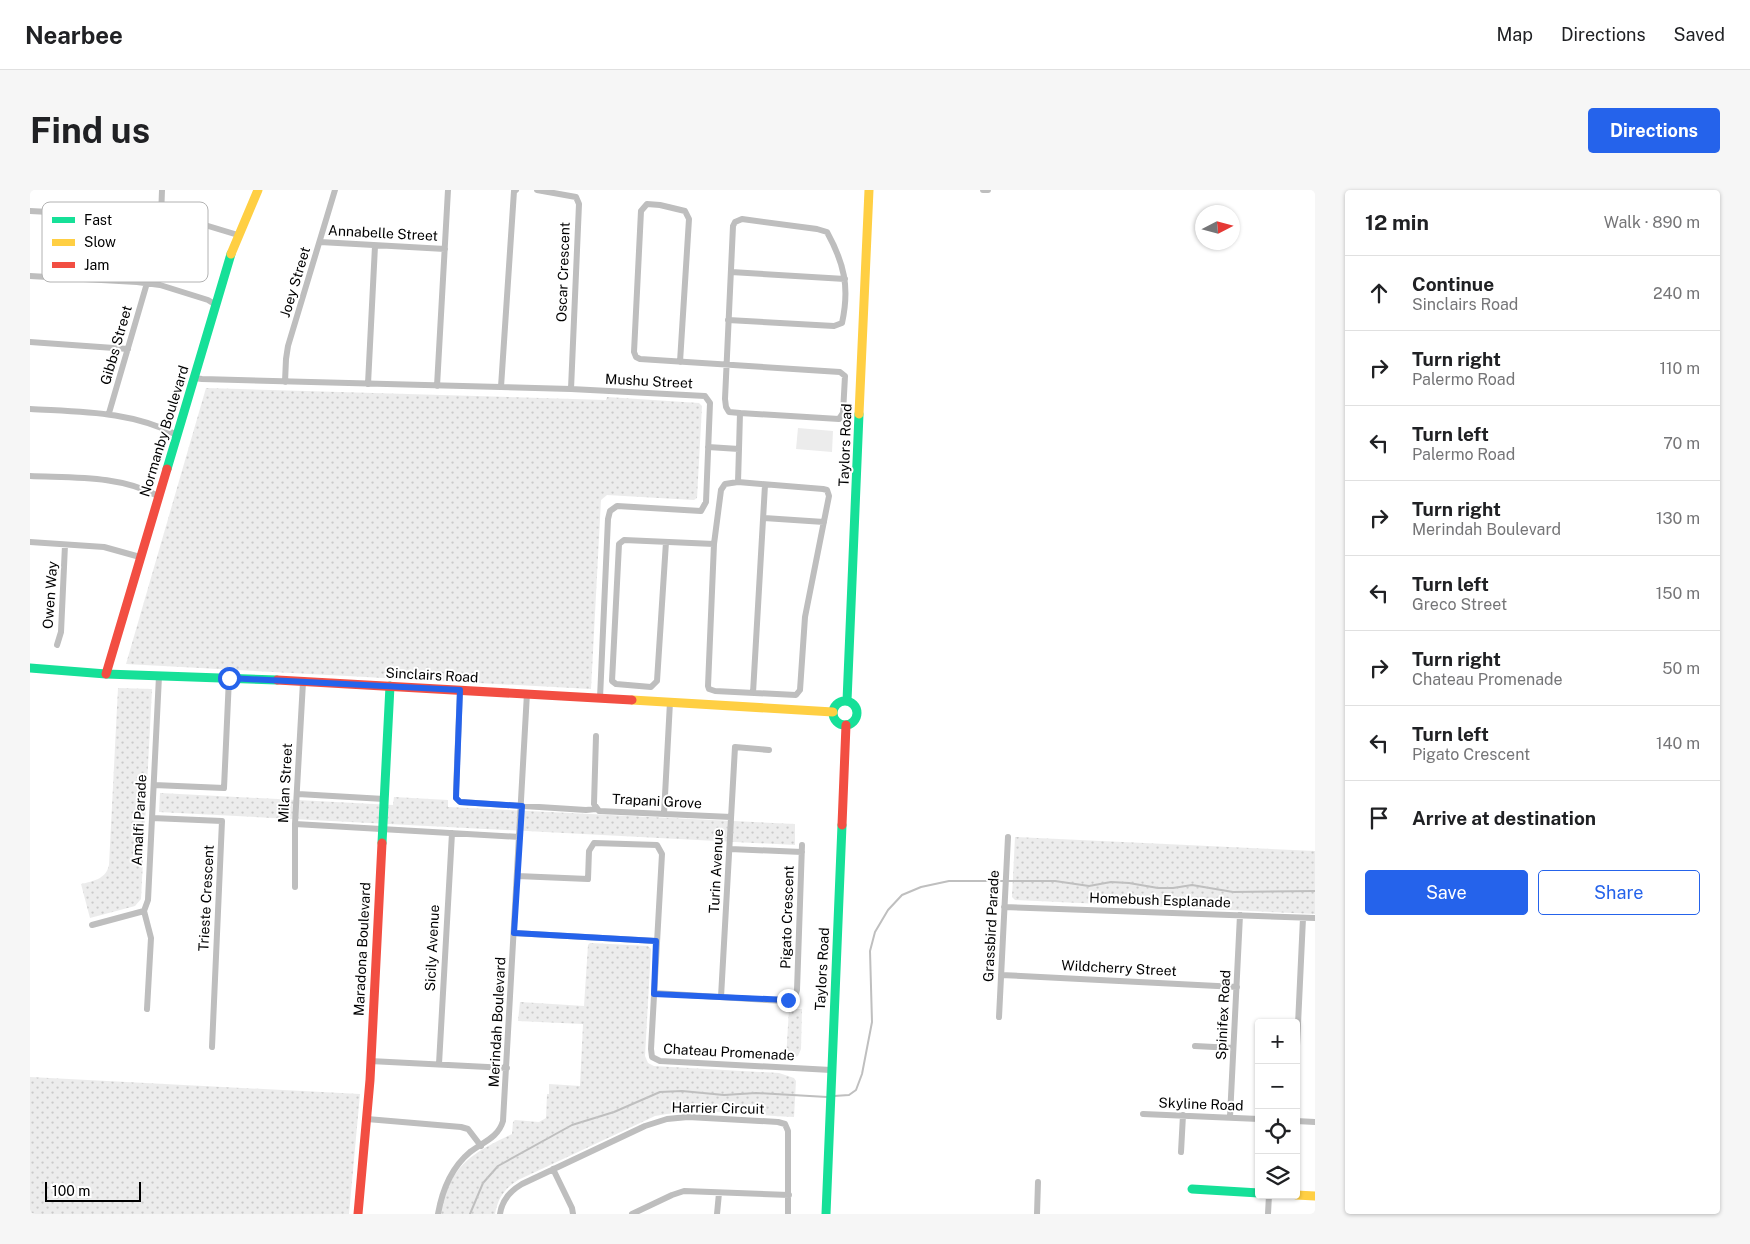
<!DOCTYPE html>
<html lang="en">
<head>
<meta charset="utf-8">
<style>
  :root { --surface:#fff; --page:#f6f6f6; --text:#202124; --muted:#757577; --line:#e0e0e0; --accent:#2563eb }
  body { margin:0; font-family:"Public Sans",sans-serif; background:var(--page); color:var(--text) }
  .controls { position:absolute; right:15px; bottom:15px; display:grid; overflow:hidden; border-radius:5px; box-shadow:0 1px 4px #0004 }
  .controls button { width:45px; height:45px; display:grid; place-items:center; padding:0; border:0; border-bottom:1px solid var(--line); background:var(--surface); color:var(--text); font:25px sans-serif }
  .compass { position:absolute; left:1165px; top:15px; width:45px; height:45px; border-radius:50%; background:var(--surface); box-shadow:0 1px 4px #0004; rotate:84deg }
  .scale { position:absolute; left:15px; bottom:12px; width:96px; box-sizing:border-box; padding-left:5px; border:2px solid #000; border-top:0; font-size:14px; line-height:18px; white-space:nowrap; color:#000; -webkit-text-stroke:4px #fff; paint-order:stroke }
  .stop { position:absolute; width:15px; height:15px; margin:-11px; border:4px solid #2563eb; border-radius:50%; background:#fff }
  .stop.end { background:#2563eb; border-color:#fff; box-shadow:0 1px 5px #0008 }
  .list { margin:0; padding:0; list-style:none }
  h2 { display:flex; justify-content:space-between; align-items:center; height:65px; margin:0; padding:0 20px; font-size:21px }
  h2 small { font-size:16px; font-weight:400; color:var(--muted) }
  .list li { display:grid; grid-template-columns:32px 1fr auto; gap:15px; align-items:center; box-sizing:border-box; height:75px; padding:0 20px; border-top:1px solid var(--line) }
  .list b { display:block; font-size:19px; white-space:nowrap }
  .list p { margin:0; font-size:16px; white-space:nowrap; color:var(--muted) }
  .list em { font-size:16px; font-style:normal; color:var(--muted) }
  .actions { display:flex; gap:10px; padding:15px 20px }
  .actions a { flex:1; padding:11px 0; border:1px solid var(--accent); border-radius:5px; text-align:center; font-size:18px; color:var(--accent) }
  .actions .main { background:var(--accent); color:#fff }
  .icon { flex:none; width:28px; height:28px; fill:none; stroke:currentColor; stroke-width:2; stroke-linecap:round; stroke-linejoin:round }
  .map { position:relative; flex:none; width:1285px; height:1024px; overflow:hidden; border-radius:5px }
  header { display:flex; align-items:center; gap:30px; box-sizing:border-box; height:70px; padding:0 25px; background:var(--surface); border-bottom:1px solid var(--line) }
  header strong { font-size:24px }
  nav { display:flex; gap:28px; margin-inline-start:auto; font-size:18px }
  .intro { display:flex; align-items:center; justify-content:space-between; box-sizing:border-box; height:120px; padding:0 30px }
  h1 { margin:0; font-size:35px }
  .button { padding:12px 22px; border-radius:5px; background:var(--accent); color:#fff; font-size:18px; font-weight:700 }
  main { display:flex; gap:30px; padding:0 30px }
  aside { flex:1; background:var(--surface); border-radius:5px; box-shadow:0 1px 4px #0004 }
  .map>svg:first-child { display:block }
</style>
</head>
<body>
<header>
<strong>Nearbee</strong>
<nav><a>Map</a><a>Directions</a><a>Saved</a></nav>
</header>
<div class="intro"><h1>Find us</h1><a class="button">Directions</a></div>
<main>
<div class="map">
<svg width="1285" height="1024" viewBox="0 0 1285 1024">
  <defs>
    <pattern id="park-dots" width="8" height="8" patternUnits="userSpaceOnUse" patternTransform="scale(1.25)"><rect width="8" height="8" fill="#ececec"/><path d="M2 2h.1M6 6h.1" fill="none" stroke="#c9c9c9" stroke-width="1.8" stroke-linecap="round"/></pattern>
  </defs>
  <rect width="100%" height="100%" fill="#fff"/>
  <path fill="#ececec" d="M768,238L803,241L802,262L766,259Z"/>
  <path fill="url(#park-dots)" d="M176,198L576,210L577,207L669,213L672,216L667,308L664,310L577,305L571,310L561,499L96,474Z
    M88,498L122,499L111,709L105,716L60,728L51,694C64,691 76,689 79,675Z
    M130,603L363,615L364,607L418,610V617L765,634V655L129,622Z
    M985,647L1285,661V724L985,710L982,707Z
    M560,753L618,756L621,759L615,866L618,873L624,876L749,883L764,888L766,891L764,927C719,925 670,917 625,926L488,990C474,999 468,1008 465,1024H410C411,1018 413,1011 415,1005C427,970 451,959 482,944L483,932L485,930L509,932L516,928L517,904H519V894L550,896L553,834L488,831L490,812L554,816L558,755Z
    M759,819H772L771,859L768,866L756,869Z
    M0,887L330,904L319,1024H0Z"/>
  <g fill="none" stroke-linecap="round" stroke-linejoin="round">
    <path stroke="#bfbfbf" stroke-width="2" d="M804,906L819,905L826,900L832,884L842,832L840,761L845,742L858,720L872,705L891,697L919,691H1025L1059,696L1081,692L1099,693L1128,698H1143L1162,695L1203,702L1285,701
      M440,1024L453,993L468,976L542,935L584,922L630,902L652,901L694,905L726,903L797,907"/>
    <path stroke="#bebebe" stroke-width="6" d="M507,0L546,7L549,14L541,199
      M953,0H958
      M0,21L155,29L208,45
      M131,28L132,0
      M290,52L415,59
      M701,82L815,89
      M0,86L107,92L130,95L178,110L186,115
      M0,152L98,159
      M650,172L659,29L655,21L630,15L617,14L611,21L604,162L606,167L610,169L810,182L815,186L813,223L809,229L710,223
      M164,188L172,189L541,199L675,206L680,213L676,312L671,321L587,316L580,321L578,329L570,508
      M255,192L256,169L258,156L305,0
      M338,194L345,56
      M407,196L418,0
      M471,197L484,1L486,0
      M0,219C50,222 101,221 147,245
      M79,223L117,93
      M678,257L709,259L710,223L699,222L696,217L695,209L703,36L705,32L712,29L787,39L797,42C814,73 820,97 812,133L804,136L698,130
      M0,286C42,288 90,285 128,306
      M708,292L695,294L691,300L684,354L678,496L679,499L685,501L766,505L770,500L775,427L799,306L797,300L793,299L708,292L709,259
      M734,328L794,332
      M0,352L74,357L110,367
      M636,352L627,491L621,497L586,494L582,491L589,354L594,350L684,354
      M27,455L31,442L35,355
      M430,500L426,601V608L430,612L556,620L566,619
      M723,503L735,295
      M566,546L564,614L569,621L701,627
      M124,595L194,598L199,488
      M268,604L354,609
      M634,624L640,512
      M122,628L192,631L182,857
      M265,634L490,647
      M700,659L772,662
      M487,686L558,689L559,661L564,653L627,655L632,664L621,859L622,867L630,871L801,880
      M265,697V634L273,492
      M974,717L1285,728
      M114,721L121,748L117,819
      M62,735L114,721L118,710L129,486
      M484,743L626,751
      M971,785L1207,797
      M624,803L754,811L761,810L765,807L767,800L772,655
      M691,807L705,557L739,560
      M969,827L978,647
      M1165,856L1203,858
      M340,871L477,878
      M409,874L422,643
      M1266,877L1273,728
      M1113,924L1229,929
      M1200,927L1210,725
      M337,929L431,937L438,939L451,956
      M1266,931L1285,932
      M1151,962L1153,925
      M523,979L542,1018L543,1024
      M408,1024C412,1001 421,978 440,962C453,952 468,948 473,931L497,503
      M470,1024C472,1010 480,1001 492,994L615,936L637,929L658,927L748,932L755,934L758,941V1024
      M602,1024L642,1005L654,1001L759,1005
      M687,1024L689,1003
      M1007,1024L1008,992
      M1238,1024L1239,1005"/>
    <path stroke="#16e098" stroke-width="9" d="M137,279L201,64
      M0,478L76,484L247,490
      M817,511L829,224
      M803 523a12 12 0 1 1 24 0a12 12 0 1 1-24 0Z
      M352,653L360,496
      M1162,999L1229,1003
      M796,1024L812,635"/>
    <path stroke="#ffcf43" stroke-width="9" d="M201,64L228,0
      M829,224L839,0
      M602,510L803,522
      M1266,1005L1285,1006"/>
    <path stroke="#f24e42" stroke-width="9" d="M76,484L137,279
      M247,490L602,510
      M812,635L816,535
      M328,1024L340,890L352,653"/>
  </g>
  <g fill="none" stroke-linecap="round" stroke-linejoin="round">
    <path stroke="#2563eb" stroke-width="6" d="M199,488L430,500L426,608L430,612L492,616L484,743L626,751L624,804L758,810"/>
  </g>
  <g text-anchor="middle" stroke-width="4" stroke-linejoin="round" paint-order="stroke">
    <g font-size="14" fill="#000" stroke="#fff">
      <text transform="translate(353 43) rotate(3)" y="5">Annabelle Street</text>
      <text transform="translate(533 82) rotate(-88)" y="5">Oscar Crescent</text>
      <text transform="translate(265 92) rotate(-73)" y="5">Joey Street</text>
      <text transform="translate(86 155) rotate(-74)" y="5">Gibbs Street</text>
      <text transform="translate(619 191) rotate(3)" y="5">Mushu Street</text>
      <text transform="translate(134 241) rotate(-73)" y="5">Normanby Boulevard</text>
      <text transform="translate(815 255) rotate(-88)" y="5">Taylors Road</text>
      <text transform="translate(20 405) rotate(-86)" y="5">Owen Way</text>
      <text transform="translate(402 485) rotate(3)" y="5">Sinclairs Road</text>
      <text transform="translate(255 593) rotate(-87)" y="5">Milan Street</text>
      <text transform="translate(627 611) rotate(3)" y="5">Trapani Grove</text>
      <text transform="translate(109 630) rotate(-87)" y="5">Amalfi Parade</text>
      <text transform="translate(686 681) rotate(-87)" y="5">Turin Avenue</text>
      <text transform="translate(176 708) rotate(-87)" y="5">Trieste Crescent</text>
      <text transform="translate(1130 710) rotate(2)" y="5">Homebush Esplanade</text>
      <text transform="translate(757 727) rotate(-88)" y="5">Pigato Crescent</text>
      <text transform="translate(961 736) rotate(-87)" y="5">Grassbird Parade</text>
      <text transform="translate(402 758) rotate(-87)" y="5">Sicily Avenue</text>
      <text transform="translate(332 759) rotate(-87)" y="5">Maradona Boulevard</text>
      <text transform="translate(1089 778) rotate(3)" y="5">Wildcherry Street</text>
      <text transform="translate(792 779) rotate(-87)" y="5">Taylors Road</text>
      <text transform="translate(1193 825) rotate(-87)" y="5">Spinifex Road</text>
      <text transform="translate(467 832) rotate(-87)" y="5">Merindah Boulevard</text>
      <text transform="translate(699 862) rotate(3)" y="5">Chateau Promenade</text>
      <text transform="translate(1171 914) rotate(2)" y="5">Skyline Road</text>
      <text transform="translate(688 918) rotate(1)" y="5">Harrier Circuit</text>
    </g>
  </g>
  <rect x="12" y="12" width="166" height="80" rx="8" fill="#fff" stroke="#b2b2b2" stroke-width="1"/>
  <rect x="22" y="27" width="23" height="6" fill="#16e098"/>
  <rect x="22" y="49" width="23" height="7" fill="#ffcf43"/>
  <rect x="22" y="72" width="23" height="6" fill="#f24e42"/>
  <g font-size="14" fill="#000">
    <text x="54" y="35">Fast</text>
    <text x="54" y="57">Slow</text>
    <text x="54" y="80">Jam</text>
  </g>
</svg>
<div class="controls">
<button>+</button>
<button>−</button>
<button><svg class="icon" aria-label="locate" viewBox="0 0 24 24"><circle cx="12" cy="12" r="6"/><path d="M12 2v4M12 18v4M2 12h4M18 12h4"/></svg></button>
<button><svg class="icon" aria-label="layers" viewBox="0 0 24 24"><path d="M12 4l9 5-9 5-9-5zM3 14l9 5 9-5"/></svg></button>
</div>
<svg class="compass" viewBox="-18 -18 36 36"><path d="M0-13l5 13h-10z" fill="#e53935"/><path d="M0 13l5-13h-10z" fill="#757577"/></svg>
<div class="scale">100 m</div>
<div class="stop" style="left:199px;top:488px"></div>
<div class="stop end" style="left:758px;top:810px"></div>
</div>
<aside>
<h2>12 min<small>Walk · 890 m</small></h2>
<ul class="list">
<li><svg class="icon" aria-label="ahead" viewBox="0 0 24 24"><path d="M12 20V5M6 11l6-6 6 6"/></svg><div><b>Continue</b><p>Sinclairs Road</p></div><em>240 m</em></li>
<li><svg class="icon" aria-label="right" viewBox="0 0 24 24"><path d="M7 20v-9h11M14 6l5 5-5 5"/></svg><div><b>Turn right</b><p>Palermo Road</p></div><em>110 m</em></li>
<li><svg class="icon" aria-label="left" viewBox="0 0 24 24"><path d="M17 20v-9H6M10 6l-5 5 5 5"/></svg><div><b>Turn left</b><p>Palermo Road</p></div><em>70 m</em></li>
<li><svg class="icon" aria-label="right" viewBox="0 0 24 24"><path d="M7 20v-9h11M14 6l5 5-5 5"/></svg><div><b>Turn right</b><p>Merindah Boulevard</p></div><em>130 m</em></li>
<li><svg class="icon" aria-label="left" viewBox="0 0 24 24"><path d="M17 20v-9H6M10 6l-5 5 5 5"/></svg><div><b>Turn left</b><p>Greco Street</p></div><em>150 m</em></li>
<li><svg class="icon" aria-label="right" viewBox="0 0 24 24"><path d="M7 20v-9h11M14 6l5 5-5 5"/></svg><div><b>Turn right</b><p>Chateau Promenade</p></div><em>50 m</em></li>
<li><svg class="icon" aria-label="left" viewBox="0 0 24 24"><path d="M17 20v-9H6M10 6l-5 5 5 5"/></svg><div><b>Turn left</b><p>Pigato Crescent</p></div><em>140 m</em></li>
<li><svg class="icon" aria-label="arrive" viewBox="0 0 24 24"><path d="M6 21V4h12l-3 4 3 4H6"/></svg><div><b>Arrive at destination</b></div></li>
</ul>
<div class="actions"><a class="main">Save</a><a>Share</a></div>
</aside>
</main>
</body>
</html>
